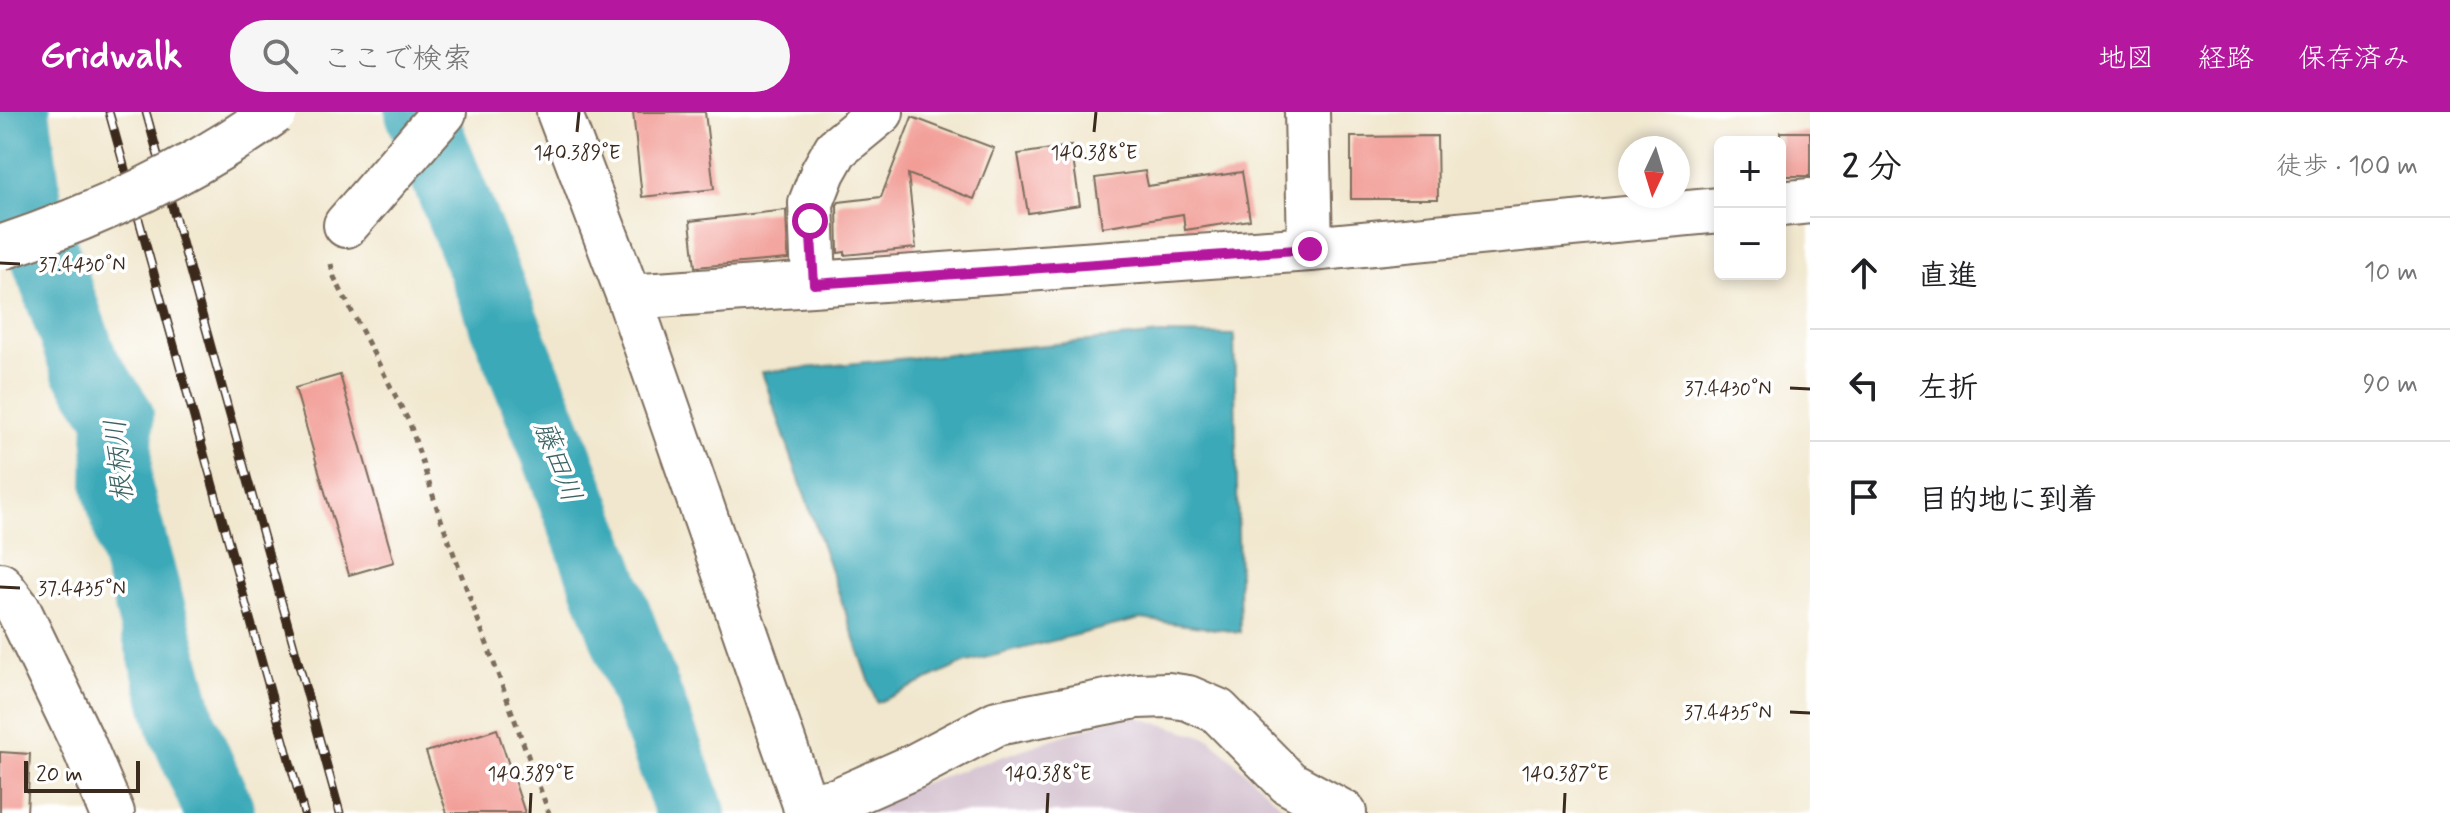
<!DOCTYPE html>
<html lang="ja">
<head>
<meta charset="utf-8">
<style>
  :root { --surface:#fff; --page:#f6f6f6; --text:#202124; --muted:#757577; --line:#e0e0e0; --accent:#b5179e }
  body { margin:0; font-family:Mynerve,"Klee One",sans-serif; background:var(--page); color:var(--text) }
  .controls { position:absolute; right:24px; top:24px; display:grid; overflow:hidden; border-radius:12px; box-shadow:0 4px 12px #0003 }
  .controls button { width:72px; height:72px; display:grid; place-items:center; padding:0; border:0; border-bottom:2px solid var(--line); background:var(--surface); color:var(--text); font:40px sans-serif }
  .compass { position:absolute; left:1618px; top:24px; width:72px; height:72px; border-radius:50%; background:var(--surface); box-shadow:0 4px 12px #0003; rotate:184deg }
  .scale { position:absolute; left:24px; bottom:20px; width:116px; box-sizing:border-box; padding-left:8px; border:4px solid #3b2a1e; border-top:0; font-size:22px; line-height:28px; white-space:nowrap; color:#3b2a1e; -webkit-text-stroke:6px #fff; paint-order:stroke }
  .stop { position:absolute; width:24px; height:24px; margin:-18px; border:6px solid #b5179e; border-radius:50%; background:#fff }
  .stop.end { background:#b5179e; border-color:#fff; box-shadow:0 2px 8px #0008 }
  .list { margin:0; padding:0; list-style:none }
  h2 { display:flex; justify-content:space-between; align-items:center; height:104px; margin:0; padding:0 32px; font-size:34px }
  h2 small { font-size:26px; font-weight:400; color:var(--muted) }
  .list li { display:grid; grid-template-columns:52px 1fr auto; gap:24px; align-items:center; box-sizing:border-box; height:112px; padding:0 32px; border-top:2px solid var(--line) }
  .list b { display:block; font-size:30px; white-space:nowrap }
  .list em { font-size:26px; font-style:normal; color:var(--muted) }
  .icon { flex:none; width:44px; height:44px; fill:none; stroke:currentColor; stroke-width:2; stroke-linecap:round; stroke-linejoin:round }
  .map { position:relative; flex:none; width:1810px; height:701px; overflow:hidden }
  header { display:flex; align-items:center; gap:48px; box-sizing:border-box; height:112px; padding:0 40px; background:var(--accent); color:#fff }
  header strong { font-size:38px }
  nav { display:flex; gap:44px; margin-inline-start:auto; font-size:28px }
  .search { width:560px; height:72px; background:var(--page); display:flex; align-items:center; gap:20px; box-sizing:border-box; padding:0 28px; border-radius:44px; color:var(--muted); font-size:30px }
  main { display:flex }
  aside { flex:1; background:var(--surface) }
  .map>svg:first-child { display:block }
</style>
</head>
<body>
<header>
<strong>Gridwalk</strong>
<div class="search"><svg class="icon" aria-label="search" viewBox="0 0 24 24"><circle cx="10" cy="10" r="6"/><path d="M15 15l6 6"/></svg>ここで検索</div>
<nav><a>地図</a><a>経路</a><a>保存済み</a></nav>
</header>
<main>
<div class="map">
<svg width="1810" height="701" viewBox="0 0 1810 701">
  <rect width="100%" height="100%" fill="#fff"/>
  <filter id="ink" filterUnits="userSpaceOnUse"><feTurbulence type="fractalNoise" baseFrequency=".0125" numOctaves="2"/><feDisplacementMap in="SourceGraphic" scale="16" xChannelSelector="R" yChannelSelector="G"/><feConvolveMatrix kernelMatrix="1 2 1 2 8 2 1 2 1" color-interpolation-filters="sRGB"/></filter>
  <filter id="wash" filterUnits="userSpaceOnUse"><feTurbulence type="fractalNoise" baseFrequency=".006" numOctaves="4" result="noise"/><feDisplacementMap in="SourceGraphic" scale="32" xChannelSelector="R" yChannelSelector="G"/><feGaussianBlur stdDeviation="1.8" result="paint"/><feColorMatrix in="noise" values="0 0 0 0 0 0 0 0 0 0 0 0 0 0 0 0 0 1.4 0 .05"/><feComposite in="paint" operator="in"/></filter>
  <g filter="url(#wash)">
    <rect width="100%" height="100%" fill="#f1e7ce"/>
    <path fill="#d1bdcc" d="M1127,602L1209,626L1289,701H842L841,699Z"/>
    <path fill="#3aa9b8" stroke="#3a6a6b" stroke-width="2" d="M1161,222L1234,223L1240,520L1140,507L964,551L877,591L762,260Z"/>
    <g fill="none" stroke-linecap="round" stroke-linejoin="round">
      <path stroke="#3aa9b8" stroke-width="70" d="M15,0L28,95L84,252L119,304L117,374L182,614L220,701
        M420,0L553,333L691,701"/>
    </g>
    <g id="blocks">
      <path fill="#f29d96" d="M633,0H705L714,77L642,85Z
        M912,5L994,36L974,87L908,62L916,136L845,143V140L838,141L837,93L839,90L881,85Z
        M1780,20H1810V64H1780Z
        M1437,24L1438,87H1351V25Z
        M1071,34L1080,93L1028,101L1018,42Z
        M1145,59L1148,74L1242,60L1250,108L1185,118L1183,102L1102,115L1095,66Z
        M786,98L788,147L695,155L690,109Z
        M340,263L394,450L349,463L295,276Z
        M497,617L525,701H447L426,640Z
        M0,640L30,642L27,701H0Z"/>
    </g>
  </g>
  <g filter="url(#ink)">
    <use href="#blocks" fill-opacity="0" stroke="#7b6c5c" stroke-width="2"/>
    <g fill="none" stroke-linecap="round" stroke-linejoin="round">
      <defs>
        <path id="minor" d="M559,0L629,185L808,701
          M1307,0L1310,137
          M1780,92L1810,89
          M346,113L444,0
          M814,172L811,91L823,60L836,37L881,0
          M629,185L1310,137L1720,98
          M0,473L18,497L83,632L112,701
          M805,694L838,688L915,654L997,611L1137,584L1168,583L1188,586L1218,599L1289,671L1344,701"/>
      </defs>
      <use href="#minor" stroke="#7b6c5c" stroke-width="48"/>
      <path stroke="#7b6c5c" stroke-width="5" stroke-dasharray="6 6" stroke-linecap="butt" d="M331,152L334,165L410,312L438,399L549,701"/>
      <use href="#minor" stroke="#fff" stroke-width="44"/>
      <defs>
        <path id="rail" d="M109,0L304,701
          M146,0L340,701"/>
      </defs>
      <use href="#rail" stroke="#3b2a1e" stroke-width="9"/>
      <use href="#rail" stroke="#fff" stroke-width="6" stroke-dasharray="18" stroke-linecap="butt"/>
      <defs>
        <path id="minor-bridge" d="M0,136C96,104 193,59 275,0"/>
      </defs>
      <use href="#minor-bridge" stroke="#7b6c5c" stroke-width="48" stroke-linecap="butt"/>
      <use href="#minor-bridge" stroke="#fff" stroke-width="44"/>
    </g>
  </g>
  <g fill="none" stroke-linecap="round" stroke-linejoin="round" filter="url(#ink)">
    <path stroke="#b5179e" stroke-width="10" d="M810,109L814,172L1310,137"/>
  </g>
  <path fill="none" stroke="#3b2a1e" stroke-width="3" d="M577,20L579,0M1094,20L1096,0M0,151L20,152M1790,276L1810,277M0,475L20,476M1790,600L1810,601M530,701L531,681M1047,701L1048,681M1564,701L1565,681"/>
  <g text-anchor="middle" stroke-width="7" stroke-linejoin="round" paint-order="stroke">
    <g font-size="28" font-style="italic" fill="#3b6363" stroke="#fff">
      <text transform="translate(118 349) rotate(-96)" y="10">根柄川</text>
      <text transform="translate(559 349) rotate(69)" y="10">藤田川</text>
    </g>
  </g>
  <g font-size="20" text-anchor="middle" fill="#3b2a1e" stroke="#fff" stroke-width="7" stroke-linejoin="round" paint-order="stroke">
    <text x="577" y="47">140.389°E</text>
    <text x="1094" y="47">140.388°E</text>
    <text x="82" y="159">37.4430°N</text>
    <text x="1728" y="283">37.4430°N</text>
    <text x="82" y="483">37.4435°N</text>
    <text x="1728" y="607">37.4435°N</text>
    <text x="531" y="668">140.389°E</text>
    <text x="1048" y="668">140.388°E</text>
    <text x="1565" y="668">140.387°E</text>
  </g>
</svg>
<div class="controls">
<button>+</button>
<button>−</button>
</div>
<svg class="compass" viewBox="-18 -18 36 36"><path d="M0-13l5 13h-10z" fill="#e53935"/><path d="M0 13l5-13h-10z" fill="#757577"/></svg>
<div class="scale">20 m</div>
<div class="stop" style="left:810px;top:109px"></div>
<div class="stop end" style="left:1310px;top:137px"></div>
</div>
<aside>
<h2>2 分<small>徒歩 · 100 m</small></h2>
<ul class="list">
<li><svg class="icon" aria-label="ahead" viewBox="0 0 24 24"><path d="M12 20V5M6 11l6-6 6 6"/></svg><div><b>直進</b></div><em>10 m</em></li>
<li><svg class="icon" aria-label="left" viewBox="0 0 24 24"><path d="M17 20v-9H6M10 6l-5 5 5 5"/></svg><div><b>左折</b></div><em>90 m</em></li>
<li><svg class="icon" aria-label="arrive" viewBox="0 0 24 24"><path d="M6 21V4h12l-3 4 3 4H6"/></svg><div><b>目的地に到着</b></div></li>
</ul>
</aside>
</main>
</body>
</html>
